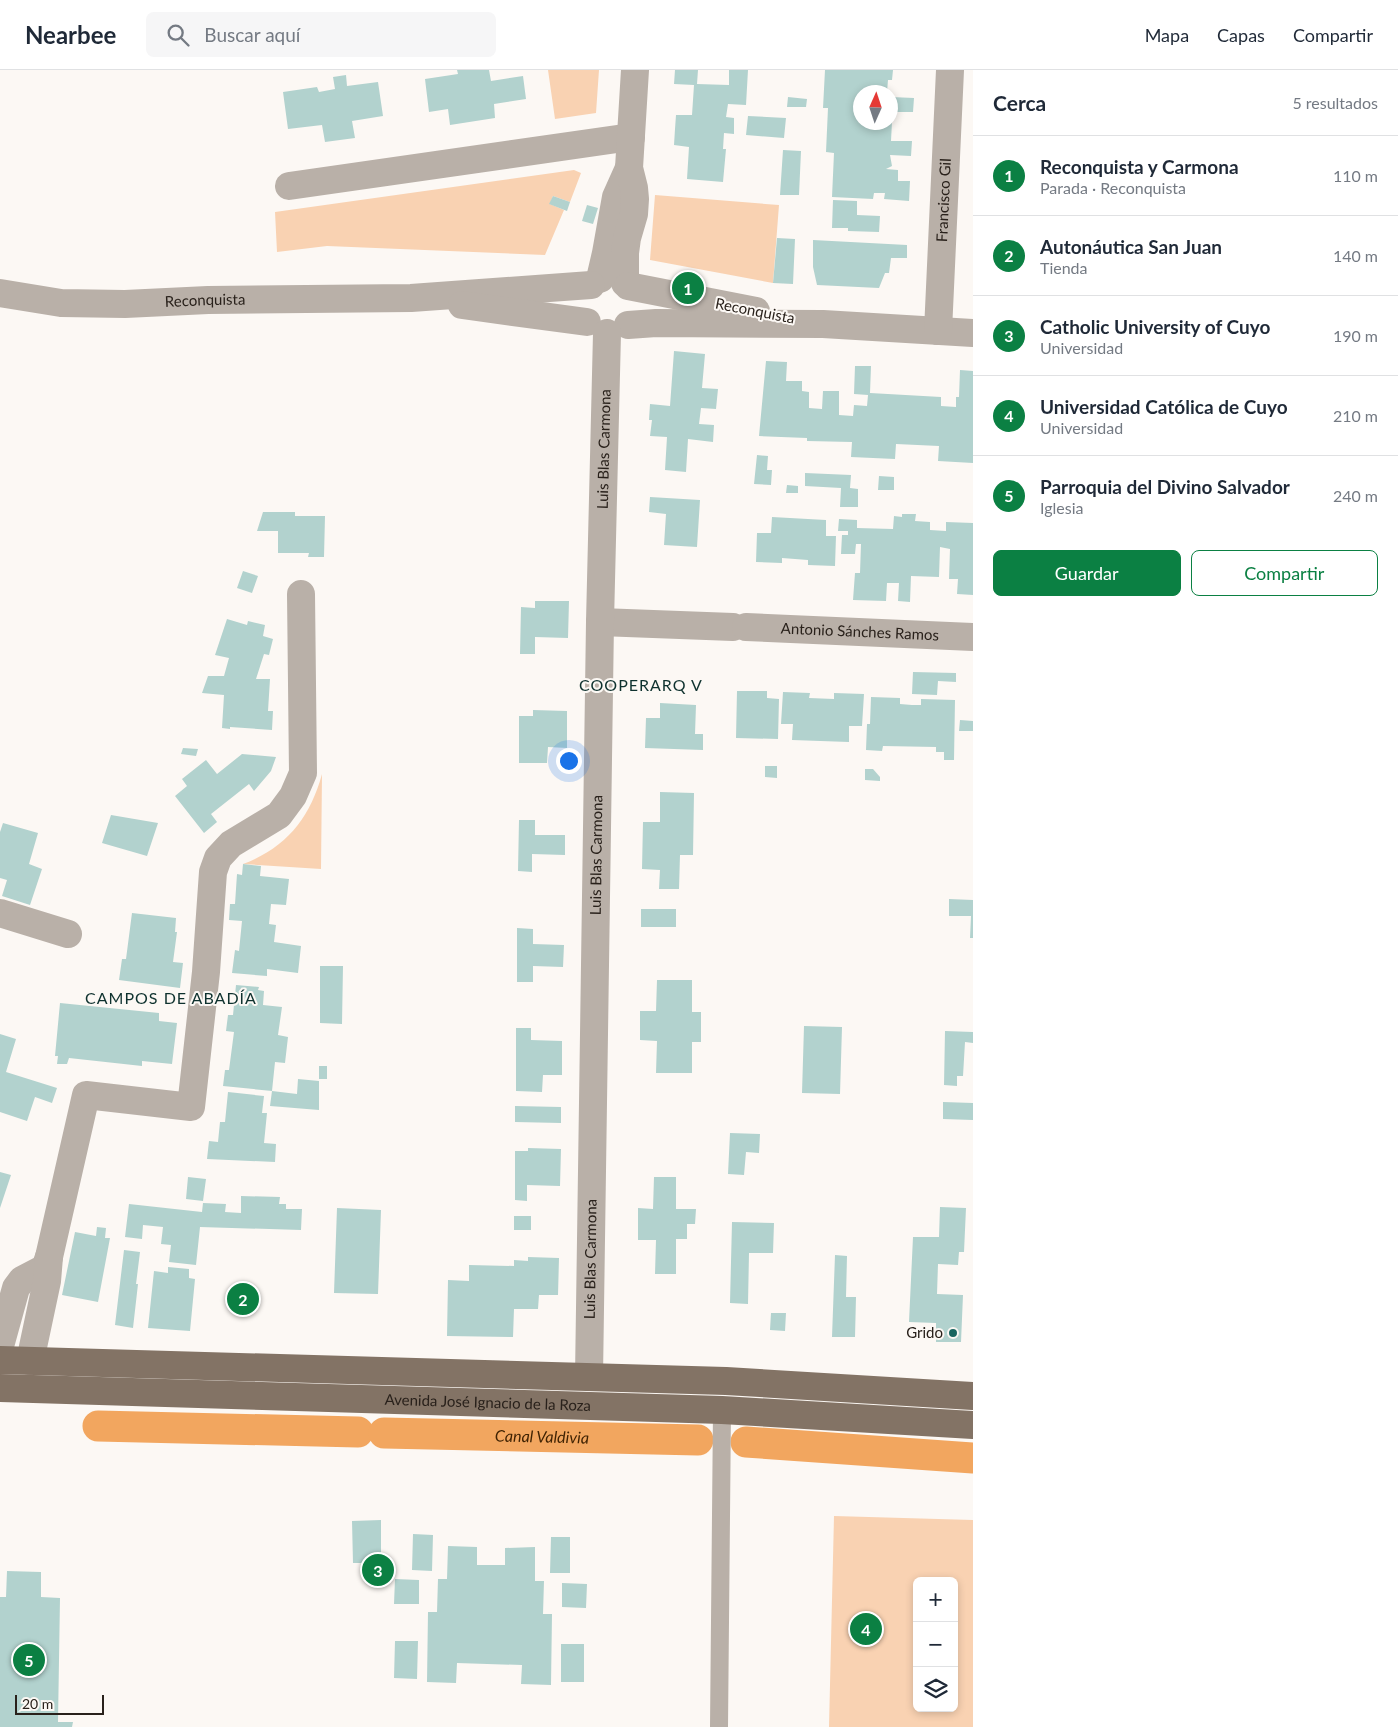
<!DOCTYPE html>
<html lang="es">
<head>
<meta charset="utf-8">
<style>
  :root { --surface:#fff; --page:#f6f6f7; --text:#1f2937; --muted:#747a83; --line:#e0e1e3; --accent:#0b8043 }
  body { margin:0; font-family:Lato,sans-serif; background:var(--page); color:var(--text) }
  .controls { position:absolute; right:15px; bottom:15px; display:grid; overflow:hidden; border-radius:8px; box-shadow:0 2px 8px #0003 }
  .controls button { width:45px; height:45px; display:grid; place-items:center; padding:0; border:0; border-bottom:1px solid var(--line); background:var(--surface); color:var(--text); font:25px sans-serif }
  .compass { position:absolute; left:853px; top:15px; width:45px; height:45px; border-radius:50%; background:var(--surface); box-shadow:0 2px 8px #0003; rotate:3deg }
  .scale { position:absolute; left:15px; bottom:12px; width:89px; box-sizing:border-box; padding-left:5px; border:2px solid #29211b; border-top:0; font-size:14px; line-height:18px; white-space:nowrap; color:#29211b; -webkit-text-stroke:4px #fcf8f4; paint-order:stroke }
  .you { position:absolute; left:568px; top:690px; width:18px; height:18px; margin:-12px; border:4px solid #fff; border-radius:50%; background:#1a73e8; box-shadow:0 0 0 8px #1a73e833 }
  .badge { display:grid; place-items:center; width:32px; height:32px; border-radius:50%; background:var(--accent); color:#fff; font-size:16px; font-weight:700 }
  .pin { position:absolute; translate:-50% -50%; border:2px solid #fff; box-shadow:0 1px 5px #0006 }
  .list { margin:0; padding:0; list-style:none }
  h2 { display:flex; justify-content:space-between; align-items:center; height:65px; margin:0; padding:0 20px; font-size:21px }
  h2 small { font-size:16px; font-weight:400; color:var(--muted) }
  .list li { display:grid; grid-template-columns:32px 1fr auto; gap:15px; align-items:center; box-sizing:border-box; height:80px; padding:0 20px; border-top:1px solid var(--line) }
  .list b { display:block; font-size:19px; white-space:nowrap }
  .list p { margin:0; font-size:16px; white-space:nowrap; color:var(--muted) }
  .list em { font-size:16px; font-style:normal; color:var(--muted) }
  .actions { display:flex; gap:10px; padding:15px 20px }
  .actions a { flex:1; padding:11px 0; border:1px solid var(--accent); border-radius:8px; text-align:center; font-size:18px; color:var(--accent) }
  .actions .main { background:var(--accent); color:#fff }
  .icon { flex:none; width:28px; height:28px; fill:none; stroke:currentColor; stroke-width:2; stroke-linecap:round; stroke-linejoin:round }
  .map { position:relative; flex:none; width:973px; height:1657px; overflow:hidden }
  header { display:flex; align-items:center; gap:30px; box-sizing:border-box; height:70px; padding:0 25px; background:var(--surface); border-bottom:1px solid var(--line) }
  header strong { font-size:24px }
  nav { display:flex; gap:28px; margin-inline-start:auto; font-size:18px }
  .search { width:350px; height:45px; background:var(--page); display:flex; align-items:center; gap:12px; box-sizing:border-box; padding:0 18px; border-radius:8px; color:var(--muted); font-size:19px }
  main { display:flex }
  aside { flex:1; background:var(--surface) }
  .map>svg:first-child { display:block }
</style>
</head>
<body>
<header>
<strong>Nearbee</strong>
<div class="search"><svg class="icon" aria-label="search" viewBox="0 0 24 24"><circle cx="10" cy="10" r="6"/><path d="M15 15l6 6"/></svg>Buscar aquí</div>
<nav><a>Mapa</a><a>Capas</a><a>Compartir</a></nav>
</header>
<main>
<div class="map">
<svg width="973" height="1657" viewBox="0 0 973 1657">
  <rect width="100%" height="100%" fill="#fcf8f4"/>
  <path fill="#f9d2b2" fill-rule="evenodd" d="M548,0H599L596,43L555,49Z
    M574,100L581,103L570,132L553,126L550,134L564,140L545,185L327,176L277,182L275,142Z
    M655,125L779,135L773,213L650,190Z
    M322,704L321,799L243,794C286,778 310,748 322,704Z
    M834,1446L973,1450V1657H829ZM917,1511H954V1638H917Z"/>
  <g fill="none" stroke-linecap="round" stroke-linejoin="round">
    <g stroke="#f2a65f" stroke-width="31">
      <path d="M98,1356L358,1362"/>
      <path id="s1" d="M384,1363L698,1370"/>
      <path d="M746,1372L973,1388"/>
    </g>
  </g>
  <path fill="#b2d2ce" d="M457,0H489L491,11L523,6L526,29L494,34L495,48L450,55L448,39L429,42L425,9L458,4Z
    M675,0H698L697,14L729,15V0H748L746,35L728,34L726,47L734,48V64L724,63L723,79H726L723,112L687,109L689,77L674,75L675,59L676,45H692L694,15L674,14Z
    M825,0H893L892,10H888L887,22H861V52H892L891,71H912L911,86L890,85L892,96L886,99L898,100V111H910L909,131L884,129L885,123H874L873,129L832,127L834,83L826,82L828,38H823Z
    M346,5L347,16L378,12L383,46L352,51L355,68L325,72L322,55L288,59L283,22L317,17L319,22L335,19L333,7Z
    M788,27L807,29L806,37H787Z
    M891,27L914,28L913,42H891Z
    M748,46L786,48L784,68L746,65Z
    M783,80L801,81L799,125H780Z
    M553,126L570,132L567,141L549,134Z
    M833,130L857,131V145L880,146L879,162L848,161V158H832Z
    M587,135L598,138L593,154L582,151Z
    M777,168L795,169L793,214L773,213Z
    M813,170L907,175V188H891L889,203H885L879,218L817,215L813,197Z
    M674,281L705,284L702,318L718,319L716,339L701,338L699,354L714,355L713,372L688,369L686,402L665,400L667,367L650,366L652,350H649L650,334L670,336Z
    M766,291L787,292L786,311H802V321L809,322V338L822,339L823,321H839V345L853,346L854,335L867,336L868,325L854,324L855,296H871L870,323L941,327V336L956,337V327H959L960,300L973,301V393L938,391L939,376L896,374L895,389L851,387L852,372L807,371V368L759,366Z
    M757,385L768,386L767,400H772L771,415L754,414Z
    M805,403L851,405L850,418L858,419V437H840L841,418L805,416Z
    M879,406L894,407V420H878Z
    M787,415L798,416V423H786Z
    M650,427L700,430L697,477L664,475L666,444L649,442Z
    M263,442H295V446H325L324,487H308L309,483H278V461H257Z
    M902,444H916L915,451L930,452V460L946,461V452L973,453V525L957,524L958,509H949L950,479L940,477L939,507L911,506L910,532L898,531L899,513H887L886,531L853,530L855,503H860L861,474H856L855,484H841L842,465H848V461H838L839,449L857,450V458L893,459L894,446L902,447Z
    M772,447L826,450V466H836L835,496L808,495V490L782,488V493L756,492L757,463H771Z
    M243,501L258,506L252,523L237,518Z
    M535,531H569L568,568L535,567V584H520L521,537L535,538Z
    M227,549L247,555L248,551L265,555L263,566L273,569L269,585L264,584L256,609H270L268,641H273L272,660L230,657V659L222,658L224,625L202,623L208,606H224L229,588L215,585Z
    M913,602L956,603V612L938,611L937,625L912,624Z
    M737,621H767V628L779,629L778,669L736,668Z
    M783,622L810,623L809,628L834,629V623L864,624L862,656H849V672L792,670L793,654H781Z
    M871,627L900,628V634L912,635H921V629L955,630L954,690H944V682H936V677L883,676L882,681L866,680L867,654H870Z
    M660,633L696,635L695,664H703V680L645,678L646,648H660Z
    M533,640L567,641V678L548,677L547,693H519V646H533Z
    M960,650L973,651V661H959Z
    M183,678L198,679L196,686L181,684Z
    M242,684L276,687L271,701L254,721L249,714L211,744L217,752L204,763L175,726L187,716L182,709L206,690L217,704Z
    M765,696H777V708L765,707Z
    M865,699H873L880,707V711L865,710Z
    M660,722L694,723L693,785H680L679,819H659L660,800L642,799L643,752H660Z
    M111,745L158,753L147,786L102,773Z
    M519,750H535V765H565V785L532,784V802L518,801Z
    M3,753L38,763L29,794L42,799L30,835L2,826L7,810L0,808V762Z
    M243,794L261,796L260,806L289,809L286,835L271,834L269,854L276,855L274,872L301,876L298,903L267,899V906L232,903L235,880L239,881L242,851L229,850L230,834H235L237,804L242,805Z
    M949,829L973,830V868H970L971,846H949Z
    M641,839H676V857H641Z
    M132,843L176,848L175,862H177L173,892L183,893L180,918L119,910L122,889H126Z
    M517,858L533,859V874L564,875L563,897L533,896V912H517Z
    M320,896H343L342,954L320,953Z
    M657,910H692V942H701V972H692V1003H656L657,971L640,970V941H656Z
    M236,915L259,917L258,920L264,921L263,935L282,937L278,965L288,967L285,993L275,992L272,1021L223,1016L225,1000H229L234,962L226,961L228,945H233Z
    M60,933L159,943V951L177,953L172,994L142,991V996L69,988L67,994H57L58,986H55Z
    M804,956L842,957L840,1024L802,1023Z
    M516,958H531V970L562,971V1005H543L542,1022L516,1021Z
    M945,961L973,962V973L965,972L963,1006H957V1016L944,1015Z
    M0,964L16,969L6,1002L57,1018L52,1033L35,1027L27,1051L0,1042Z
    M319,996H327V1009H319Z
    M298,1009L319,1011V1040L270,1036L272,1021L297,1024Z
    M228,1022L264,1026L262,1043H267L264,1073L276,1074L275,1092L207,1089L209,1071L218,1072L220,1052H225Z
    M943,1032L973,1033V1050L943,1049Z
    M515,1036L561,1037V1053L515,1052Z
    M730,1063L760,1064L759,1083L746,1082L744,1105L728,1104Z
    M528,1078L561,1079L560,1116L527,1115V1131L515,1130V1081H528Z
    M0,1102L11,1105L0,1138Z
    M188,1107L206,1109L203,1131L186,1129Z
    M654,1107H676V1139H696L695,1154H687V1169H676V1204H655L656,1170H638V1138L653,1139Z
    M241,1126L280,1127L279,1134H286V1139H302L301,1160L200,1157L196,1195L169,1192L171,1175L161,1174L163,1157L143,1155L142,1169L125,1167L129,1134L202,1142L203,1133L226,1134L225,1142L241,1143Z
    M940,1137L966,1138L964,1182H959L958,1195L938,1194L937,1224L963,1225L961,1272H936V1253L909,1252L913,1167H939Z
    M337,1138L381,1140L378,1224L334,1223Z
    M514,1146H531V1160H514Z
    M732,1152L774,1153L773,1183H749L748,1234L730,1233Z
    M97,1157L106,1158L105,1168H110L98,1232L62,1225L75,1162L96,1166Z
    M124,1180L140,1182L136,1214H138L133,1258L115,1255Z
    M835,1185L847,1186L846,1227H856L855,1267H832Z
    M528,1187L559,1188L558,1225H539L538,1239H514L513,1267L447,1266L448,1210L469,1211V1195L514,1196V1190L528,1191Z
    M168,1197L189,1199V1208L195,1209L190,1261L148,1258L154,1201L168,1203Z
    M771,1243H786L785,1261L770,1260Z
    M381,1450V1493H353L352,1451Z
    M413,1464L433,1465L432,1501L412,1500Z
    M551,1467H570V1503H550Z
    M448,1476L477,1477V1495H505V1478L535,1477V1511H544L543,1544H552L551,1615L521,1614L522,1595L457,1593L456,1613L427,1612L428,1542H437L438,1509H447Z
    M7,1501L41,1502V1527L60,1528L58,1652H73L72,1657H0V1527H6Z
    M395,1509L419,1510V1534H394Z
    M562,1513L587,1514L586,1538L562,1537Z
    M395,1571H418L417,1609L394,1608Z
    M561,1574H584V1612H561Z"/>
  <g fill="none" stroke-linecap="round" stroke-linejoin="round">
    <path stroke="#b9b0a8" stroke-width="18" d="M719,1657L722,1340"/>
    <g stroke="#b9b0a8" stroke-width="28">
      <path d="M289,116L631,67"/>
      <path d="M600,209L606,183L616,127L629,98"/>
      <path d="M625,213V183L627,168L634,144L635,129L634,118L629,98L635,0"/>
      <path d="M628,216L756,241"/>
      <path id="s2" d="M0,223L61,233L125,234L208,230L411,228L591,215"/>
      <path d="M462,235L587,252"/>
      <path d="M628,255L656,253L823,254L973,263"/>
      <path id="s3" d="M938,261L950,0"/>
      <path d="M600,552L733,557"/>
      <path id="s4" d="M746,557L973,567"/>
      <path d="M0,843L68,864"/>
      <path d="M0,1276L16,1218L22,1210L45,1198L49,1187"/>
      <path d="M30,1291L47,1211L49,1187L86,1025L191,1037L206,902L213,802L218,788L231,774L279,745L293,726L303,703L301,524"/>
      <path id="s5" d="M589,1307L600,552L607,263"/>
    </g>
    <g stroke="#837365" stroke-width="28">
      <path d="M0,1290L726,1311L973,1326"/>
      <path id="s6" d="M0,1318L722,1340L973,1355"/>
    </g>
  </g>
  <circle fill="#19655f" stroke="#fcf8f4" stroke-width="2" cx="953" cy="1263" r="5"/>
  <g text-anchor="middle" stroke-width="4" stroke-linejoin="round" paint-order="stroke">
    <g font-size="15" fill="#29211b" stroke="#fcf8f4">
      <text dy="5" stroke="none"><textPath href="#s3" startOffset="131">Francisco Gil</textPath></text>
      <text dy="5" stroke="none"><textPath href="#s2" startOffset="206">Reconquista</textPath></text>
      <text transform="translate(755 241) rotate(11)" y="5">Reconquista</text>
      <text dy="5" stroke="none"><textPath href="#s5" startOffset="928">Luis Blas Carmona</textPath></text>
      <text dy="5" stroke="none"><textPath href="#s4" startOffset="114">Antonio Sánches Ramos</textPath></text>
      <text dy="5" stroke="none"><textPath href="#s5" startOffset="522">Luis Blas Carmona</textPath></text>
      <text dy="5" stroke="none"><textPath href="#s5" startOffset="118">Luis Blas Carmona</textPath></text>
      <text dy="5" stroke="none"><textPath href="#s6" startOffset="488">Avenida José Ignacio de la Roza</textPath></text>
    </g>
    <g font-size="15" fill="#29211b" stroke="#fcf8f4" text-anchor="end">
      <text x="943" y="1268">Grido</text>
    </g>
    <g font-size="16" letter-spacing="1" fill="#0e312e" stroke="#fcf8f4">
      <text x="641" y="621">COOPERARQ V</text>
      <text x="171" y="934">CAMPOS DE ABADÍA</text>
    </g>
    <g font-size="16" font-style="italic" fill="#402303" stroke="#fcf8f4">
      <text dy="6" stroke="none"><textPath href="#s1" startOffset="158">Canal Valdivia</textPath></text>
    </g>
  </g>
</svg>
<div class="controls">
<button>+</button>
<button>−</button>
<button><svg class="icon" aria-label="layers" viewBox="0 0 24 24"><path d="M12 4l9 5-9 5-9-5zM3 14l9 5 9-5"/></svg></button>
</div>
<svg class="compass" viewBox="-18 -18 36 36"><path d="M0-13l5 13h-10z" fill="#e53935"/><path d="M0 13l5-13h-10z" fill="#747a83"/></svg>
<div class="scale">20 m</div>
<div class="you"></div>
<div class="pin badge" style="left:688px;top:218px">1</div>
<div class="pin badge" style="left:243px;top:1229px">2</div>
<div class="pin badge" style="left:378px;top:1500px">3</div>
<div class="pin badge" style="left:866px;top:1559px">4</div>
<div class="pin badge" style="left:29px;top:1590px">5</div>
</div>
<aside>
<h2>Cerca<small>5 resultados</small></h2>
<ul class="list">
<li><span class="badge">1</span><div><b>Reconquista y Carmona</b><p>Parada · Reconquista</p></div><em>110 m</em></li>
<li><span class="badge">2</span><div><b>Autonáutica San Juan</b><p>Tienda</p></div><em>140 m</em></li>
<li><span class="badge">3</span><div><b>Catholic University of Cuyo</b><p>Universidad</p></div><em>190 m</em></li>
<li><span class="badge">4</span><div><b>Universidad Católica de Cuyo</b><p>Universidad</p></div><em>210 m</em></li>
<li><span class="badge">5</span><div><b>Parroquia del Divino Salvador</b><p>Iglesia</p></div><em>240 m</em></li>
</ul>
<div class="actions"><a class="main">Guardar</a><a>Compartir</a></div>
</aside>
</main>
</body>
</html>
